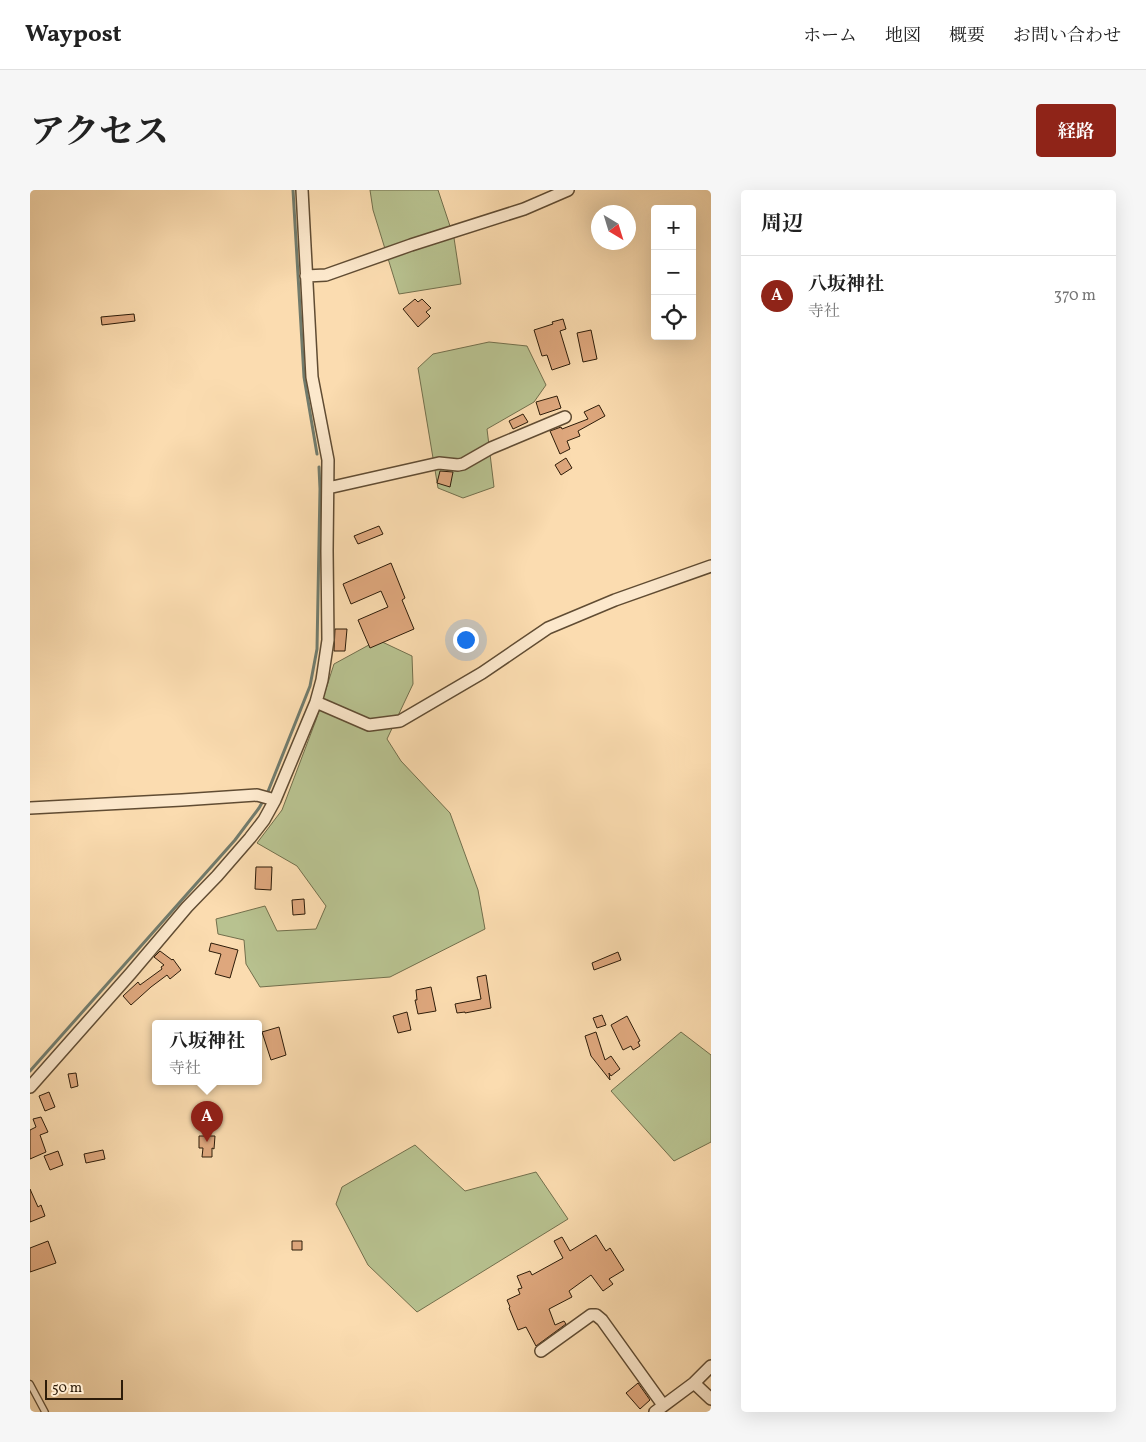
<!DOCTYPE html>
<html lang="ja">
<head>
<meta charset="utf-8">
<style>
  :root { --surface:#fff; --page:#f6f6f6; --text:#222; --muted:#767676; --line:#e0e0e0; --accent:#8f2418 }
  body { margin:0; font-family:Vollkorn,"Noto Serif JP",serif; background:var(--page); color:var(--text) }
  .controls { position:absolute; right:15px; top:15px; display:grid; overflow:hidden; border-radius:5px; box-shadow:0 5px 20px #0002 }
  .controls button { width:45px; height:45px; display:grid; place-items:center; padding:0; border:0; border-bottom:1px solid var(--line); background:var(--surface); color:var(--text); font:25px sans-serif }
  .compass { position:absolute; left:561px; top:15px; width:45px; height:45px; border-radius:50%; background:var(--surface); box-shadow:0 5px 20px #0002; rotate:142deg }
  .scale { position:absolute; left:15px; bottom:12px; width:78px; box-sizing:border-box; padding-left:5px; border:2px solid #2d1c09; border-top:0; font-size:14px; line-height:18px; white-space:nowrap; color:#2d1c09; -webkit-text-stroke:4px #fce8cc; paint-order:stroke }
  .you { position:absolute; left:435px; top:449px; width:18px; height:18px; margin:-12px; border:4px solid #fff; border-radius:50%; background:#1a73e8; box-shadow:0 0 0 8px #1a73e833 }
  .badge { display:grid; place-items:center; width:32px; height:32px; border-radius:50%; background:var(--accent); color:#fff; font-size:16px; font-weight:700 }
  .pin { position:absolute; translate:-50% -41px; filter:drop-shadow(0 1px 2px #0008) }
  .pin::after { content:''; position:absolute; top:26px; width:18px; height:15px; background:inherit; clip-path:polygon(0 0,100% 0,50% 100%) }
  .popup { position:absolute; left:122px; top:830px; width:110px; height:65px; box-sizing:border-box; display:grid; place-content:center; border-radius:5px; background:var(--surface); filter:drop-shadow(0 1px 4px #0005); font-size:16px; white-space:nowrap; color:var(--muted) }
  .popup b { font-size:19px; color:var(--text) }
  .popup::after { content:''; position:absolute; left:50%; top:100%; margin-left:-10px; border:10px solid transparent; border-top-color:var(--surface) }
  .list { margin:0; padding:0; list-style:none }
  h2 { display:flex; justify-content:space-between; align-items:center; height:65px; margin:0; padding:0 20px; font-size:21px }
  h2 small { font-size:16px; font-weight:400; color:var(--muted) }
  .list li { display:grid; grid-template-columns:32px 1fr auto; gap:15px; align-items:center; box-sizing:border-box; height:80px; padding:0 20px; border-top:1px solid var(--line) }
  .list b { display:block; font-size:19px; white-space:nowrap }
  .list p { margin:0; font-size:16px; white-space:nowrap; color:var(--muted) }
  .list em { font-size:16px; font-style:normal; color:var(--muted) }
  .icon { flex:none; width:28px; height:28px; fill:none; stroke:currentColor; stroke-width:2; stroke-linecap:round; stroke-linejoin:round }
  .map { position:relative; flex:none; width:681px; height:1222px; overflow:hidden; border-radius:5px }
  header { display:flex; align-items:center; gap:30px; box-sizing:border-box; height:70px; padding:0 25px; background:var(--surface); border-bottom:1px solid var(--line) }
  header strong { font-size:24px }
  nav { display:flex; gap:28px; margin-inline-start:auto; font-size:18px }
  .intro { display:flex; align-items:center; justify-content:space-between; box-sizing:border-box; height:120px; padding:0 30px }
  h1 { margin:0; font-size:35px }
  .button { padding:12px 22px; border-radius:5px; background:var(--accent); color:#fff; font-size:18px; font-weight:700 }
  main { display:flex; gap:30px; padding:0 30px }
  aside { flex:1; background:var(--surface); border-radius:5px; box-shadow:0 5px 20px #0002 }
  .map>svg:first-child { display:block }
</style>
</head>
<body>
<header>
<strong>Waypost</strong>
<nav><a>ホーム</a><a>地図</a><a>概要</a><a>お問い合わせ</a></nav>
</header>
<div class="intro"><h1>アクセス</h1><a class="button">経路</a></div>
<main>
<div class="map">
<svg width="681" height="1222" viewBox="0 0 681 1222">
  <rect width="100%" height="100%" fill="#fbdcb0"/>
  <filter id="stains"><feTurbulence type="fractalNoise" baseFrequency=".004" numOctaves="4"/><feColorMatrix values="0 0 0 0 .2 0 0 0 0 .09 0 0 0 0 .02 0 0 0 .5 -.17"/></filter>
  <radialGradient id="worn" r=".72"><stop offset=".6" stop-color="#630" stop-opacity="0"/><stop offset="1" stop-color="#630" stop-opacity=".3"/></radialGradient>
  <path fill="#b8c290" stroke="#726f4c" d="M340,0H408L424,48L431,94L369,104L343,20Z
    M459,152L497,156L516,195L504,212L457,239L464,297L433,308L408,298L388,178L403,164Z
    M348,450L382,466L383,494L357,549L371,571L420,623L448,700L455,739L360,787L230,797L216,774L214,750L188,744L186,729L235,716L247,741L286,739L296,716L267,676L227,653L252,620L286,530L304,474Z
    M651,842L681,865V952L644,971L581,901Z
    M385,955L435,1001L506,982L538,1029L387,1122L338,1075L306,1014L312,997Z"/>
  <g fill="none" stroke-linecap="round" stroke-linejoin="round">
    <path stroke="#717b6c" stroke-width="3" d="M263,0L274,187L287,264
      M0,881L205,650L229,618L237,604L280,496L287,459L290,299L289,277"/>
  </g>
  <path fill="#dea77d" stroke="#2d1c09" d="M385,109L388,112L392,109L401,118L396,122L400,126L388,137L373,119Z
    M104,124L105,131L72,135L71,127Z
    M533,129L536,139L530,141L540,174L522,180L517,165L512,166L504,140L523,134L522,132Z
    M561,140L567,169L553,172L547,143Z
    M527,206L531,218L510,225L506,212Z
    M569,215L575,226L548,241L550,246L537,251L540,259L530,264L520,241L531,237L532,239L558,229L554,222Z
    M493,224L498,232L483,239L479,231Z
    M536,268L542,278L531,285L525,275Z
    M410,281L423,282L420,297L407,293Z
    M349,336L353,344L328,354L324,346Z
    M361,373L375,408L372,410L384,439L340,458L328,430L358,417L351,401L321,414L313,394Z
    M305,439H317L315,461H304Z
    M226,677H242L241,700L225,699Z
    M274,709L275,724L263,725L262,710Z
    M181,753L208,760L200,788L185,784L191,764L179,761Z
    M130,761L142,770L143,769L151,780L140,789L137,785L121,797L101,815L93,806L108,792L110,795L132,779L131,777L134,775L124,767Z
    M588,762L591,770L564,780L562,773Z
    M456,785L461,818L435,823V822L427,823L425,814L451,809L447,787Z
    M401,797L406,821L388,824L385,810H387L386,800Z
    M377,822L381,840L368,843L363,826Z
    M572,825L576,835L567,838L563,828Z
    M597,826L610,851L608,852L610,856L603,860L601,856L593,860L581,835Z
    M249,837L256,865L241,870L232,842Z
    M566,842L575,870L581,866L590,879L581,886L579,883L580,890L561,866L555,846Z
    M46,883L48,896L41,898L38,884Z
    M19,902L25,917L15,921L9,906Z
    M11,927L18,942L10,945L16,962L0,969V940L6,937L3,929Z
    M169,946H185L184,959L182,958V967H172L173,958H169Z
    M73,960L75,969L56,973L54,964Z
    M28,961L33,975L20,980L14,966Z
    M0,999L8,1017L11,1015L15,1026L0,1032Z
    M566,1045L576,1061L580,1058L594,1080L579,1089L583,1094L573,1101L561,1085L539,1101L542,1107L519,1119L525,1135L534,1131L536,1134L506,1156L496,1137L488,1140L479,1118L480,1117L477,1110L490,1104L488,1099L492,1098L487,1086L500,1081L502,1085L533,1068L524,1051L532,1047L540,1061Z
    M18,1051L26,1073L0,1082V1058Z
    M262,1051H272V1060H262Z
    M608,1193L620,1210L610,1219L596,1203Z"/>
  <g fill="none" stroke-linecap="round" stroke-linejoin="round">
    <defs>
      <path id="service" d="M0,1194L15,1222"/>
      <path id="minor" d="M276,86L296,85L381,55L494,19L538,0
        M298,298L409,273L428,275L433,274L461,258L535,227
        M286,512L339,535L370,531L452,483L518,438L585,410L681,376
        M0,618L152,610L227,605L245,610
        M0,897L101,783L157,717L187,686L220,648L234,630L245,610L286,512L292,490L298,450L297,361L298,270L282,187L272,0
        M511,1161L561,1125H566L572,1130L633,1215
        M664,1193L681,1209
        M625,1222L664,1193L681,1176"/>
    </defs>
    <use href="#service" stroke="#604c33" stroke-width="8"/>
    <use href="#minor" stroke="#604c33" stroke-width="14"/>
    <use href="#service" stroke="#fce8cc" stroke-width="5.5"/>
    <use href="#minor" stroke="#fce8cc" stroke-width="11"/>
  </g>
  <rect width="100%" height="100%" filter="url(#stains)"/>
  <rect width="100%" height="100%" fill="url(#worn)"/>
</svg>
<div class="controls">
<button>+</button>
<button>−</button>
<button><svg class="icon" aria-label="locate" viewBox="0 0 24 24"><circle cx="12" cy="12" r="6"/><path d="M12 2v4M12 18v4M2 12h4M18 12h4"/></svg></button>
</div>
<svg class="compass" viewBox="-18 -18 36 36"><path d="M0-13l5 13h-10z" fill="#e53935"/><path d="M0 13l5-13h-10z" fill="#767676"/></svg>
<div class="scale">50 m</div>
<div class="you"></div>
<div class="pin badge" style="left:177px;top:952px">A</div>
<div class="popup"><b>八坂神社</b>寺社</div>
</div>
<aside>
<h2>周辺<small></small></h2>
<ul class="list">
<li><span class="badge">A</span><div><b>八坂神社</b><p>寺社</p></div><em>370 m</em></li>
</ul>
</aside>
</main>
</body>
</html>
